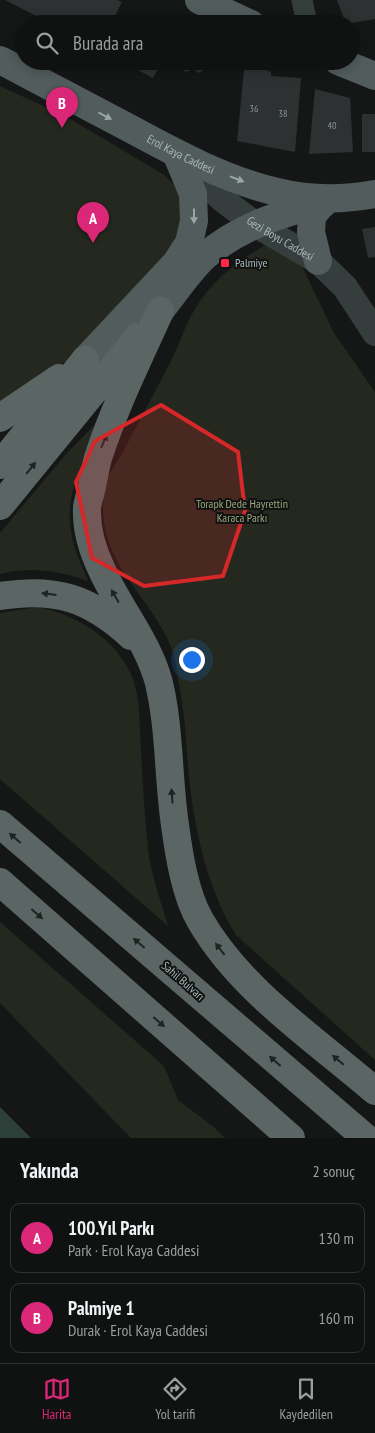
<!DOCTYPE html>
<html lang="tr">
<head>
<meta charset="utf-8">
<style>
  :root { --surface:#101111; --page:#1e1f1f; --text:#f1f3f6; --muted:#9c9d9f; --line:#303131; --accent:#db2777 }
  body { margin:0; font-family:"PT Sans Narrow",sans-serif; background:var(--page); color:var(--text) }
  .you { position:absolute; left:191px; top:659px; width:18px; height:18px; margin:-12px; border:4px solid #fff; border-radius:50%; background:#1a73e8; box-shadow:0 0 0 8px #1a73e833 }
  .badge { display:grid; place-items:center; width:32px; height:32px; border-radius:50%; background:var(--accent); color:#fff; font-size:16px; font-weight:700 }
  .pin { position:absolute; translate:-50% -41px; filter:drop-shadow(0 1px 2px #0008) }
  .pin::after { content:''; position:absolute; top:26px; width:18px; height:15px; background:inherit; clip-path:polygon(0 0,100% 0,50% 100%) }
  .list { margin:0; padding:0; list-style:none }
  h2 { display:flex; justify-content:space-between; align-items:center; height:65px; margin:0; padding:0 20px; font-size:21px }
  h2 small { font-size:16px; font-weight:400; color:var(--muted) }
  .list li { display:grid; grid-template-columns:32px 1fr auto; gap:15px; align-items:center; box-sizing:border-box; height:70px; margin:0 10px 10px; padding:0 10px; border:1px solid var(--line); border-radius:10px }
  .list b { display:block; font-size:19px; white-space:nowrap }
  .list p { margin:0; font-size:16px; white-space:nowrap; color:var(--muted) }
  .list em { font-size:16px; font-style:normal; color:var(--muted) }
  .icon { flex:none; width:28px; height:28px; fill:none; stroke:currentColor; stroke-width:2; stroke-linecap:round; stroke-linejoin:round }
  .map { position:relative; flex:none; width:375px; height:1138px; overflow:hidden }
  .search { position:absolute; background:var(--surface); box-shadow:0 2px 12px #0003; left:15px; right:15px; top:15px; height:55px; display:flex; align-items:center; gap:12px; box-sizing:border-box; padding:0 18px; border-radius:28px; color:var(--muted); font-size:19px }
  .sheet { height:225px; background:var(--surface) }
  nav { display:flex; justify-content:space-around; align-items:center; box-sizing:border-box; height:70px; border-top:1px solid var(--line); background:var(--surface); font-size:14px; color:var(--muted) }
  nav a { display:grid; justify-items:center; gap:2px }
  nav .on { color:var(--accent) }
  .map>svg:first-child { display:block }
</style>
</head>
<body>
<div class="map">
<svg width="375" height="1138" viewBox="0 0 375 1138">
  <rect width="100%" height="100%" fill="#151717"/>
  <path fill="#25281f" d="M0,86L65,116L163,174C188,196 184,204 187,235L79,351L0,411Z
    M278,239H289L334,333L375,392V1060L236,935C207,888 195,832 189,777C186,745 185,712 178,679C176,664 173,648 165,634C147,599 115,571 106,532C103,518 101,499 105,485C109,473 118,461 124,450C139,421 155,392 170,363C182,339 189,313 206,293C226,269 250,252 278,239Z
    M110,409C93,443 67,482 70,522C71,543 80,562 88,581C60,571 29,566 0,574V533L66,454Z
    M37,607C75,614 113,637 130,672C139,691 139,712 140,732C142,771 144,810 148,849C151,875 161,901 168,926L0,779V613Z
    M0,922L164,1066L178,1100L215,1128L225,1138H131L0,1003Z"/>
  <path fill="#2c3f38" d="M0,1107L31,1138H0Z"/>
  <path fill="#2d3132" d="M5,0H117L122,2L111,24H52Z
    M337,0H375V19L346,24Z
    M121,61H162L153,78Z
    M169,61H213L210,66L199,73L193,69L186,72Z
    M245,61L271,72V76L301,78L295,152L237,141Z
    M315,89L350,98L353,152L309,154Z
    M362,114H375V152H362Z
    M375,227V257L368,258L362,229Z"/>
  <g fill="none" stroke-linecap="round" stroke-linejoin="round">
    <path stroke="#363d3d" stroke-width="21" d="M302,0L307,24"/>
    <path stroke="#363d3d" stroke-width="26" id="s1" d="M180,157L222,199L256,225L318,261L345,287L375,333"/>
    <g stroke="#525c5c" stroke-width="28">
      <path d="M199,0L251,24"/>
      <path id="s2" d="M0,60C44,83 87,106 131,129C177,154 226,180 277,192C309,200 343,200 375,194"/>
      <path d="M338,61L375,76"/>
      <path d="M318,261L311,232L312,216L322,204"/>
      <path d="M160,311C174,294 188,272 204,257C236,229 281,212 323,204"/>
      <path d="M85,360L176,263L189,243L194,221L193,194L176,153"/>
    </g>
    <path stroke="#5a6564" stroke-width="28" d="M160,311C139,358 115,406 99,455C96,463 95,473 93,481C92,490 88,499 87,507C86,528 92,549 101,568C118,607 148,641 159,683C170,730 168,778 175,825C179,855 185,894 200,920C240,990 315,1039 375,1091
      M0,418L59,378
      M0,465L85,360
      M0,506L138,337
      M0,596C55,587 90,598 131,636
      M0,824L366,1138
      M0,882L291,1138"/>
  </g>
  <defs><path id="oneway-solid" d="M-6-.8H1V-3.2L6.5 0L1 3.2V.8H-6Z" transform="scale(1.25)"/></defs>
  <g fill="#95a6a4">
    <use href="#oneway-solid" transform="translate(105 116) rotate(28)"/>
    <use href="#oneway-solid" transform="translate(237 179) rotate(21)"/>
    <use href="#oneway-solid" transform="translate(194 216) rotate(90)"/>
  </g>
  <g fill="#1f2322">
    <use href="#oneway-solid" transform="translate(104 441) rotate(-68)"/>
    <use href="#oneway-solid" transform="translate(31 468) rotate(-51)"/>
    <use href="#oneway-solid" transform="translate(49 594) rotate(-173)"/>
    <use href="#oneway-solid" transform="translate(115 596) rotate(-120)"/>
    <use href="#oneway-solid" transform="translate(172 796) rotate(-94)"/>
    <use href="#oneway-solid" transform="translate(15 838) rotate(-139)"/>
    <use href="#oneway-solid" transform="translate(37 914) rotate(41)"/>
    <use href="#oneway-solid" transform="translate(139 943) rotate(-139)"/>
    <use href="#oneway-solid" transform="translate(220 949) rotate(-128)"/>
    <use href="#oneway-solid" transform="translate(159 1022) rotate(41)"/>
    <use href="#oneway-solid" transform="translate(338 1060) rotate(-140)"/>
    <use href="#oneway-solid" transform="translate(275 1061) rotate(-139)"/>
  </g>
  <path fill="#d62828" fill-opacity="0.2" stroke="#d62828" stroke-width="4" stroke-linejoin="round" d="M161,405L238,452L245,511L223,576L144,586L92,558L76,482L95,441Z"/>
  <rect fill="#ff2648" stroke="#101212" stroke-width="2" x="220" y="258" width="10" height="10" rx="2.5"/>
  <g text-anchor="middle" stroke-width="4" stroke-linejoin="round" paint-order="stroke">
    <g font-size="10" fill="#889795">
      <text x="254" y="112">36</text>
      <text x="283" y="117">38</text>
      <text x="332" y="129">40</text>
    </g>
    <g font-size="12" fill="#a6b9b6" stroke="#101212">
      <text dy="4" stroke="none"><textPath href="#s2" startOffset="204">Erol Kaya Caddesi</textPath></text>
      <text dy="4" stroke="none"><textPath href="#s1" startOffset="130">Gezi Boyu Caddesi</textPath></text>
      <text transform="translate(183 981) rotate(41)" y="4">Sahil Bulvarı</text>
    </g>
    <g font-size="12" fill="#a6b9b6" stroke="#101212" text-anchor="start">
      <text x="235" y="267">Palmiye</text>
    </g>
    <g font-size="12" fill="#9ca67b" stroke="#101212">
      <text x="242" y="508">Torapk Dede Hayrettin<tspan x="242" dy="14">Karaca Parkı</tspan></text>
    </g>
  </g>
</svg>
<div class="you"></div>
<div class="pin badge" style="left:93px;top:243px">A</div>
<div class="pin badge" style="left:62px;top:128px">B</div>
<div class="search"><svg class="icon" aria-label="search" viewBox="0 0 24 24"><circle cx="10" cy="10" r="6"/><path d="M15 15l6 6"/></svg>Burada ara</div>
</div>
<section class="sheet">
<h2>Yakında<small>2 sonuç</small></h2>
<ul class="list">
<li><span class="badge">A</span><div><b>100.Yıl Parkı</b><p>Park · Erol Kaya Caddesi</p></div><em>130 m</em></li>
<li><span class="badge">B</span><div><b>Palmiye 1</b><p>Durak · Erol Kaya Caddesi</p></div><em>160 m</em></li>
</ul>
</section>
<nav>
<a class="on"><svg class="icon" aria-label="map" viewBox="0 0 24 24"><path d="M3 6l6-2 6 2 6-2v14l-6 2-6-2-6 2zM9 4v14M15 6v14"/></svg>Harita</a>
<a><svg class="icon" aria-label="directions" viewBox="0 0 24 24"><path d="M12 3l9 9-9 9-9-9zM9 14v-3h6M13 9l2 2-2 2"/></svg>Yol tarifi</a>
<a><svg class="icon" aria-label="saved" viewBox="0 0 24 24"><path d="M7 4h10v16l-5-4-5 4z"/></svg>Kaydedilen</a>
</nav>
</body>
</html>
